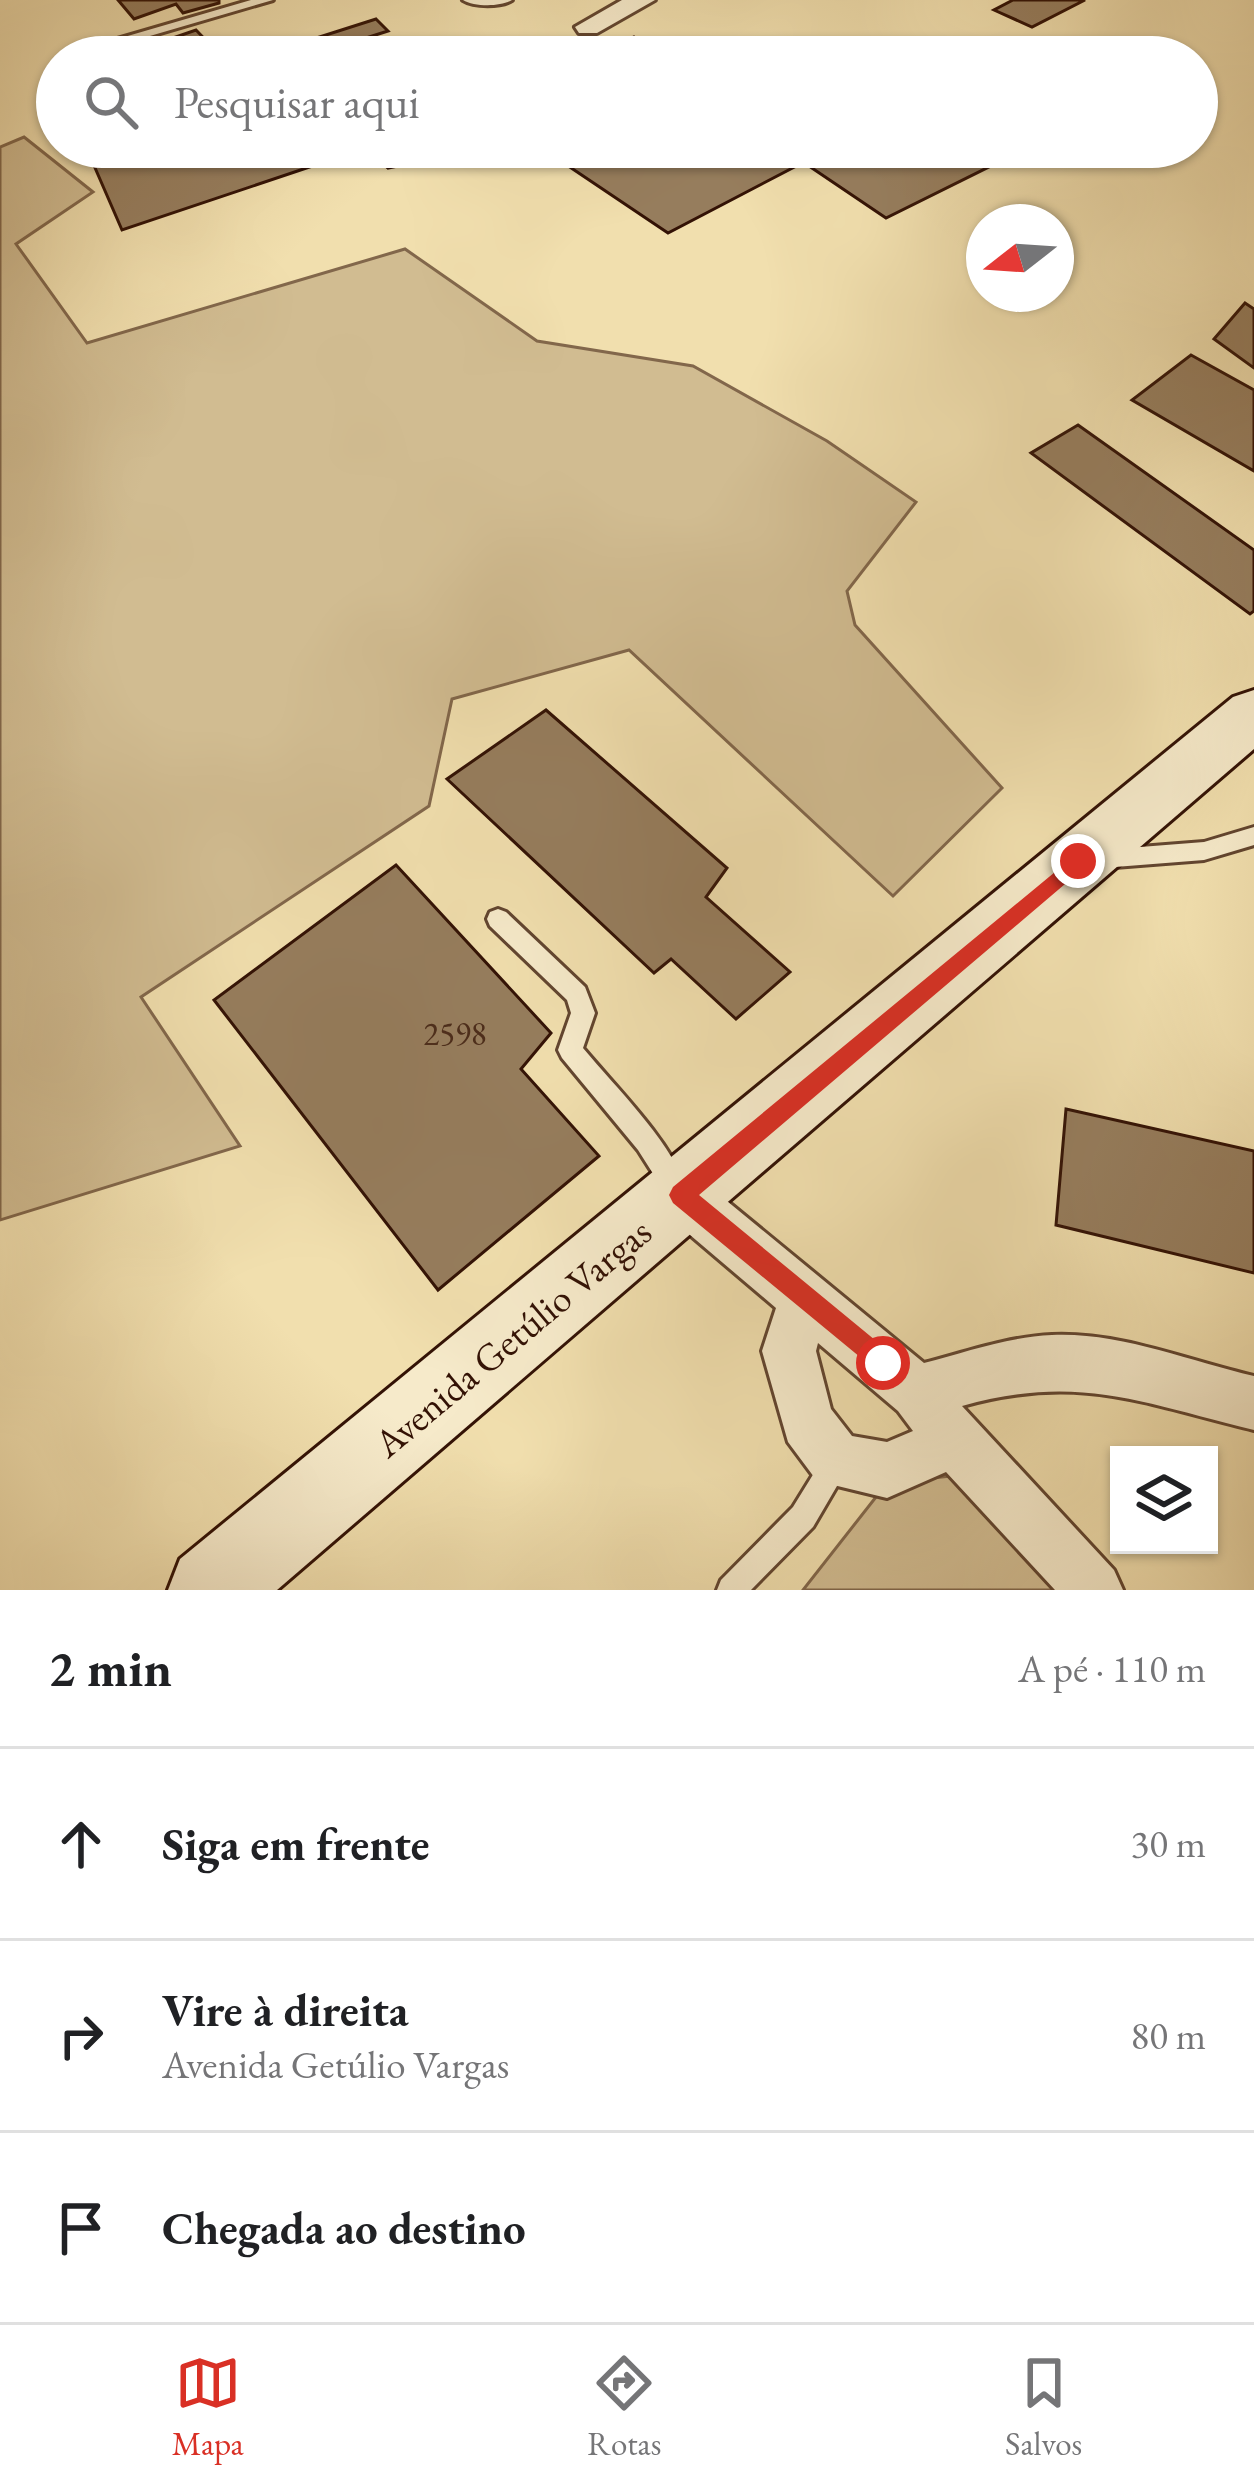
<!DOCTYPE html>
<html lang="pt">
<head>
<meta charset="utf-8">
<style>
  :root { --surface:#fff; --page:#f6f6f6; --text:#202124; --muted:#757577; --line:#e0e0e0; --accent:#d93025 }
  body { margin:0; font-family:"EB Garamond",serif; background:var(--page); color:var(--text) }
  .controls { position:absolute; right:36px; bottom:36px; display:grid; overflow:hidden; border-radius:0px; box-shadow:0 3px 9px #0004 }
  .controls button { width:108px; height:108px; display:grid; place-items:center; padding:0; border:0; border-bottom:3px solid var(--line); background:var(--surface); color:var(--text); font:60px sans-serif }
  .compass { position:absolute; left:966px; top:204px; width:108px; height:108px; border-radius:50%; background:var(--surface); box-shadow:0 3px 9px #0004; rotate:253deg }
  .stop { position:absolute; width:36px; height:36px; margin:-27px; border:9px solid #d93025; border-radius:50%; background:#fff }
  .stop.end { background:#d93025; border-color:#fff; box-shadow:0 3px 12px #0008 }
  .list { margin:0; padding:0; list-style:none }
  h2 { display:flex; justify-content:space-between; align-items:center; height:156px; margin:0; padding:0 48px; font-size:51px }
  h2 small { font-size:39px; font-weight:400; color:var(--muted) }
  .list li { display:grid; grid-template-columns:78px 1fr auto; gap:36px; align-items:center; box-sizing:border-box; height:192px; padding:0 48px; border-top:3px solid var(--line) }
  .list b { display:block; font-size:45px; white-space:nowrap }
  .list p { margin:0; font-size:39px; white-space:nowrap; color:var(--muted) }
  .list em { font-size:39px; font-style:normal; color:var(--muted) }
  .icon { flex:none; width:66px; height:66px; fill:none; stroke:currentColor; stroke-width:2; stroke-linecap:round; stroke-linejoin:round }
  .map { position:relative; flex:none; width:1254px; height:1590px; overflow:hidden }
  .search { position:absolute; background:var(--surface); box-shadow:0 3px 9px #0004; left:36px; right:36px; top:36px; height:132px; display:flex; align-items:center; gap:30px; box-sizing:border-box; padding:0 42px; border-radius:66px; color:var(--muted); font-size:45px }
  .sheet { height:732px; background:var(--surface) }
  nav { display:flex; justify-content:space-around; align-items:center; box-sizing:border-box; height:168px; border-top:3px solid var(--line); background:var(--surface); font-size:33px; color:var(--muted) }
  nav a { display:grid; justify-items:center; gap:6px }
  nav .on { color:var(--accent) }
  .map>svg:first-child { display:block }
</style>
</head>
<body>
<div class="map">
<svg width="1254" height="1590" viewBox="0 0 1254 1590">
  <rect width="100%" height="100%" fill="#f1dfae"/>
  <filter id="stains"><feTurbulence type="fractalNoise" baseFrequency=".00167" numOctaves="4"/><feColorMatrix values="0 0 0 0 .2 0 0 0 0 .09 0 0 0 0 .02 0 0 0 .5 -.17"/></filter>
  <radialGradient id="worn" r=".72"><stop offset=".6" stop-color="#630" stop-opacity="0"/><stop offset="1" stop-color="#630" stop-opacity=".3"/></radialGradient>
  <path fill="#d1bc91" stroke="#82674b" stroke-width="3" d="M24,137L93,192L16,244L87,343L405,249L537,341L693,366L827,441L916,502L847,591L855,625L1002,788L893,896L629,650L452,699L429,806L141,997L240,1146L0,1220V147Z
    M960,1475L1065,1590H803L887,1483Z"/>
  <path fill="#967d5d" stroke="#331205" stroke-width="3" d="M118,0H219V3L183,13L176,4L134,19Z
    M1013,0H1085L1032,27L994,10Z
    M376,19L388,31L319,53L307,41Z
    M196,30L222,57H191L167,40Z
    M634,37L668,57H589Z
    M280,46L287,57H230Z
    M86,147H487L388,168L366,148L122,230Z
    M540,147H819L825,151L668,233Z
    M835,147H1018L1023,150L886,218L803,162Z
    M1245,303L1254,309V368L1214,339Z
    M1191,355L1254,390V471L1132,400Z
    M1078,425L1254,550V611L1250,614L1031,453Z
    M546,710L727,868L706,897L790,972L736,1019L671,959L654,973L447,779Z
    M396,865L551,1033L521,1069L599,1156L438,1290L214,1000Z
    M1066,1109L1254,1151V1273L1056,1225Z"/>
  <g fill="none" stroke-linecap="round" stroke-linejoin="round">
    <defs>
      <path id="lane" d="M251,0H273L78,57L66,54Z
        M463,0H512C501,7 474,7 463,0Z
        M1254,827V845L1204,860L1102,868L1094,865L1091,859L1094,853L1102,850L1204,842Z
        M498,909L506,912L585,987L595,1013L583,1048C619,1091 664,1134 687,1186L684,1194L675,1198L666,1194L638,1150L562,1058L558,1050L571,1013L567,1000L490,926L487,919L490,912Z
        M837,1448L847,1452L851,1462L813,1527L751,1590H717L721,1580L793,1507L827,1452Z"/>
      <path id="street" d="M622,0H655L597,33H579L575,27Z
        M681,1171L699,1178L924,1363C966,1352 1008,1337 1052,1335C1121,1332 1188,1361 1254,1376V1430C1142,1403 1079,1373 962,1406L1114,1570L1123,1590H1055L946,1472L887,1498L817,1481L788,1442L762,1351L776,1308L663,1212L656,1195L663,1178ZM818,1343L898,1411L913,1431L887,1442L852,1436L831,1409L816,1351Z"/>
      <path id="secondary" d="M1254,690V749L277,1590H168L180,1559L1233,697Z"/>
    </defs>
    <use href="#lane" stroke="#62452f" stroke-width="6"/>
    <use href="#street" stroke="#62452f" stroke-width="6"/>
    <use href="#secondary" stroke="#331205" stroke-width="6"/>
    <use href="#lane" fill="#f6eaca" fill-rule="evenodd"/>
    <use href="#street" fill="#f6eaca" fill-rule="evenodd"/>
    <use href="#secondary" fill="#f6eaca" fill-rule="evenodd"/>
  </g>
  <path fill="#d93025" d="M1078,853L1085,855V867L699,1195L892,1354L895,1363L892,1372L883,1376L673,1203L669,1195L673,1187Z"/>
  <g text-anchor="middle" stroke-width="9" stroke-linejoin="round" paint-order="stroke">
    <g font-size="33" fill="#4c2d1b">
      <text x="455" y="1045">2598</text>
    </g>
    <g font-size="39" fill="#331205" stroke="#f6eaca">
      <text transform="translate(512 1337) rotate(-40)" y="14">Avenida Getúlio Vargas</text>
    </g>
  </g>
  <rect width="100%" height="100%" filter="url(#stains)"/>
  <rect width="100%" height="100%" fill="url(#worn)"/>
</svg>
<div class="controls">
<button><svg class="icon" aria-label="layers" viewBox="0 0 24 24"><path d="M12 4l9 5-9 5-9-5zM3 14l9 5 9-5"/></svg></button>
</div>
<svg class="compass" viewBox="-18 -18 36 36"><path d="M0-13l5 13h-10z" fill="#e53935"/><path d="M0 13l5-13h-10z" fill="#757577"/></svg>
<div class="stop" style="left:883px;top:1363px"></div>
<div class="stop end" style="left:1078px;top:861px"></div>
<div class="search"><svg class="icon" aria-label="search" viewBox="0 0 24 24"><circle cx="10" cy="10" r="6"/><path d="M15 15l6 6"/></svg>Pesquisar aqui</div>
</div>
<section class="sheet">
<h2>2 min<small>A pé · 110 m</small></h2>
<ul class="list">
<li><svg class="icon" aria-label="ahead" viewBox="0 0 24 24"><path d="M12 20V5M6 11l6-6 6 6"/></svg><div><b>Siga em frente</b></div><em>30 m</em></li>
<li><svg class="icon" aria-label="right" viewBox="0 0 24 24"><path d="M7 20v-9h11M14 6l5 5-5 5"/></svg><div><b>Vire à direita</b><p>Avenida Getúlio Vargas</p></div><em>80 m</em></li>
<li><svg class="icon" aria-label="arrive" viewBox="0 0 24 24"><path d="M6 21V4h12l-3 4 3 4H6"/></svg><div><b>Chegada ao destino</b></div></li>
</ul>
</section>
<nav>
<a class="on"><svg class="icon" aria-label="map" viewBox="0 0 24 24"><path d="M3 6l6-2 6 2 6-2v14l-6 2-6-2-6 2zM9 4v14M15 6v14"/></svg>Mapa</a>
<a><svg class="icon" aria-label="directions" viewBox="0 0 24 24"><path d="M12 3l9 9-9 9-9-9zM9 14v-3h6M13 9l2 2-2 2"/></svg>Rotas</a>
<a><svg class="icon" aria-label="saved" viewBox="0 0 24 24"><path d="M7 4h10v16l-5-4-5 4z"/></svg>Salvos</a>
</nav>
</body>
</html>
